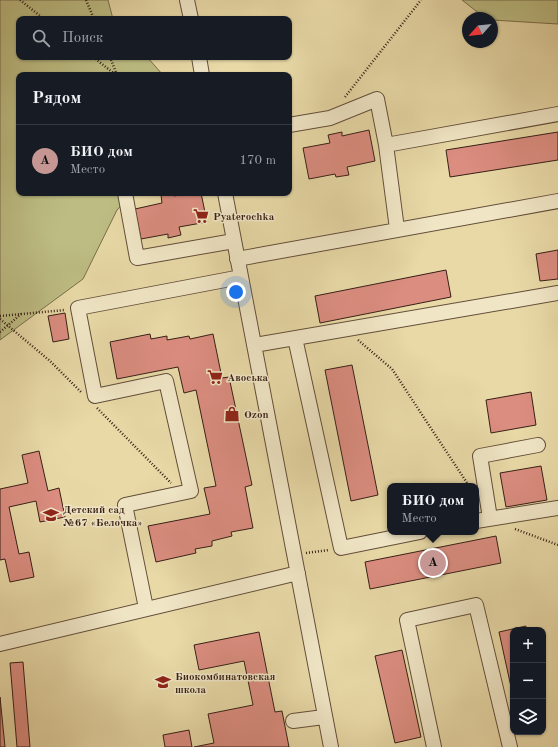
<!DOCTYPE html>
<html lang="ru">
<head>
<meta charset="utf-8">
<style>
  :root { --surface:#171b24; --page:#20242c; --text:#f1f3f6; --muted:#9ea1a6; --line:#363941; --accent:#c59692 }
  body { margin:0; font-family:"Old Standard TT",serif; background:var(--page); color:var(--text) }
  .controls { position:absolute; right:12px; bottom:12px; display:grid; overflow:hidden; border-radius:8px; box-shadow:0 1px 3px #0004 }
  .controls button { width:36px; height:36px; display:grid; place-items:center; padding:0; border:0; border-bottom:1px solid var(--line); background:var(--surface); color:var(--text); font:20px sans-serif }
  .compass { position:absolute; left:462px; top:12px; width:36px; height:36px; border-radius:50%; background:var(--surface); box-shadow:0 1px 3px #0004; rotate:243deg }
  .you { position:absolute; left:236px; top:292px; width:14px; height:14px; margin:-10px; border:3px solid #fff; border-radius:50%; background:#1a73e8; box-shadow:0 0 0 6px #1a73e833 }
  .badge { display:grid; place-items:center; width:26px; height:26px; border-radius:50%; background:var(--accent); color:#111; font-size:13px; font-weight:700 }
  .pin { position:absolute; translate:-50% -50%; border:2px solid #fff; box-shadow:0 1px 4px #0006 }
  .popup { position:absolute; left:387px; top:483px; width:92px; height:52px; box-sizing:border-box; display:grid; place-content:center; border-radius:8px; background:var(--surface); filter:drop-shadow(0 1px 3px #0005); font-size:13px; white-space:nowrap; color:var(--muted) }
  .popup b { font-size:15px; color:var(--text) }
  .popup::after { content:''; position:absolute; left:50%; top:100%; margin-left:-8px; border:8px solid transparent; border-top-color:var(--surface) }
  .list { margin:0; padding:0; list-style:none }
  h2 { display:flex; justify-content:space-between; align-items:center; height:52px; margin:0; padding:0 16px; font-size:17px }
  h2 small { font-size:13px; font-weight:400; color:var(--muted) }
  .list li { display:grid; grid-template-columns:26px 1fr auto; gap:12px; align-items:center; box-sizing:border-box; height:72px; padding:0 16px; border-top:1px solid var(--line) }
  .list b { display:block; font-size:15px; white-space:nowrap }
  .list p { margin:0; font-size:13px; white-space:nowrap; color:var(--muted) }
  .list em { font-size:13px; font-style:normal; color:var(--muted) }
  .icon { flex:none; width:22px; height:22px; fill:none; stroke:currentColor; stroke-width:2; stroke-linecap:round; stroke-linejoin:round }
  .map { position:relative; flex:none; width:558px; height:747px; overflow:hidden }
  .search { position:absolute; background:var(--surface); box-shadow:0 1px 3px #0004; left:16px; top:16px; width:276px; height:44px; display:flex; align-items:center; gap:10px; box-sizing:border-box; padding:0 14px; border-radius:8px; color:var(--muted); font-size:15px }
  .panel { position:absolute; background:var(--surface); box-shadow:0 1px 3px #0004; left:16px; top:72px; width:276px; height:124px; border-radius:8px }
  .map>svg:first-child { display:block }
</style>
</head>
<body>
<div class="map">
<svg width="558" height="747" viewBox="0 0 558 747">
  <rect width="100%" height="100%" fill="#e8d9a7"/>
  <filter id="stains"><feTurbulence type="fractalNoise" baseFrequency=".005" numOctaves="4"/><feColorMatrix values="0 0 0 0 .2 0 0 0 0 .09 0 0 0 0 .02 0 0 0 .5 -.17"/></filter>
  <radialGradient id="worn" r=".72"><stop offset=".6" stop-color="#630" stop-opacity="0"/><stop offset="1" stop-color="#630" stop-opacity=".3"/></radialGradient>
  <path fill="#bdbd83" stroke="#7a6e4c" d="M0,0H108L113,19H19V57H147L163,75H19V193H133L117,210L83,279L0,340Z
    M462,0H558V24L492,20V18H485Z"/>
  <path fill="#db8d80" stroke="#371f16" d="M369,130L375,161L347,167L349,175L336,177L335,174L309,179L303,148L330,143L328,135L342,132V136Z
    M558,132V160L450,177L446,150Z
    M173,193L174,196L190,193H201L207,222L179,227L181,235L168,238V234L141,239L135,209L162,203L161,195Z
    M558,250V279L540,281L536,254Z
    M446,270L451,297L320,323L315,296Z
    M65,313L69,339L53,342L48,316Z
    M150,334L151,339L167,336V340L189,336L190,339L213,334L222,378L229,377L252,485L245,487L253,528L231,532L232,536L212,541V546L195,549L196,553L156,562L148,526L210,514L204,488L216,486L196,390L184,393L178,367L117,379L110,342Z
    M352,365L378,495L351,501L325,370Z
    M531,392L536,425L491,433L486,400Z
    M39,451L48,491L59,488L65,517L40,522L36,501L9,507L19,554L29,552L34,577L10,582L5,559L0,560V489L28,483L22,455Z
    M541,466L547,500L506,507L500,473Z
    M496,536L501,563L370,589L365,562Z
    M526,626V630H513V696L499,632Z
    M259,632L275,712L282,711L289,747H194L214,743L208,714L253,705L244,661L199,670L194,645Z
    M402,650L421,737L395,743L375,656Z
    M23,662L30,747H17L10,663Z
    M0,697L5,747H0Z
    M189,730L192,747H165L163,735Z"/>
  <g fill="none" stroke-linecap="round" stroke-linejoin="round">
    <defs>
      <path id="minor" d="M187,0L191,19
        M199,57L202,75
        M289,125L330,118L377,99L386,145
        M125,193L137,258L234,241
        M225,193L331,747
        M397,229L386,145L558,114
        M237,259L558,201
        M295,338L341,548L420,532
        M254,345L558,293
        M490,518L480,456L538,445
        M476,521L558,508
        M146,608L125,505L191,491L166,381L95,396L78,308L241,277
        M0,644L298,573
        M293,721L324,717
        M434,747L407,620L476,605L510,747"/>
    </defs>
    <use href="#minor" stroke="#634e3a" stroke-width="16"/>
    <path stroke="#371f16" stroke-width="2.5" stroke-dasharray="1 2" stroke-linecap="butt" d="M20,0L44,19
      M86,0L94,19
      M93,57L116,75
      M110,57L117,75
      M345,97L421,0
      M0,316L65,310
      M0,319L50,361L81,392
      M0,332L21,314
      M358,340L392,369L469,486
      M97,408L171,483
      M515,529L558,545
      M306,553L329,550"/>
    <use href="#minor" stroke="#f0e6c6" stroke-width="14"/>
  </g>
  <defs>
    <symbol id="supermarket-bare" viewBox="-9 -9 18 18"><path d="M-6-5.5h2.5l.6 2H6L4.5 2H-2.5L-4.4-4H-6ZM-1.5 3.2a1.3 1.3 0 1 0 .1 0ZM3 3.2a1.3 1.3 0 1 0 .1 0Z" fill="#8f2418" stroke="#f0e6c6" stroke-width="2.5" paint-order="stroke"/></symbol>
    <symbol id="shop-bare" viewBox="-9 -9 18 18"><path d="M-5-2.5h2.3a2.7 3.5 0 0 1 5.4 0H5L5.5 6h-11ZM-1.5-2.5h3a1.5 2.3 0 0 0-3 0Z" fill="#8f2418" stroke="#f0e6c6" stroke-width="2.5" paint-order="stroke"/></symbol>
    <symbol id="school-bare" viewBox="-9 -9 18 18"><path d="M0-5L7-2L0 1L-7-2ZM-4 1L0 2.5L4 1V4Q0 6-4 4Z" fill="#8f2418" stroke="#f0e6c6" stroke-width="2.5" paint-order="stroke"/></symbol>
  </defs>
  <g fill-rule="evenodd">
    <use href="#supermarket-bare" x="190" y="205" width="22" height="22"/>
    <use href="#supermarket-bare" x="204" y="366" width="22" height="22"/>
    <use href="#shop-bare" x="221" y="403" width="22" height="22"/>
    <use href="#school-bare" x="40" y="504" width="22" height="22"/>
    <use href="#school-bare" x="152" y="671" width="22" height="22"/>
  </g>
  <g text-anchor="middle" stroke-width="3" stroke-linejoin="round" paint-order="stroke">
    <g font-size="11" font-weight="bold" fill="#371f16" stroke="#f0e6c6" text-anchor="start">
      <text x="213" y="220">Pyaterochka</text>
      <text x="227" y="381">Авоська</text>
      <text x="244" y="418">Ozon</text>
      <text x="63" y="513">Детский сад<tspan x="63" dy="13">№67 «Белочка»</tspan></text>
      <text x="175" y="680">Биокомбинатовская<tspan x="175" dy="13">школа</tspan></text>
    </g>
  </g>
  <rect width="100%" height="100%" filter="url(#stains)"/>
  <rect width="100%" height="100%" fill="url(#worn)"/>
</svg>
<div class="controls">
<button>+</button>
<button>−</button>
<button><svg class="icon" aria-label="layers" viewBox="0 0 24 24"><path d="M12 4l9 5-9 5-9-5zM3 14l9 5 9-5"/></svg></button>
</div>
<svg class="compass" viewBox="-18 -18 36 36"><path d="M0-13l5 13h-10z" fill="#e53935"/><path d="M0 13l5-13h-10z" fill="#9ea1a6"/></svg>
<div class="you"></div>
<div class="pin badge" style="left:433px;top:563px">A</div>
<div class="popup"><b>БИО дом</b>Место</div>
<div class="search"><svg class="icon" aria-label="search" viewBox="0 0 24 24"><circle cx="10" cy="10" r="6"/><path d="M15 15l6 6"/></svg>Поиск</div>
<section class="panel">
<h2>Рядом<small></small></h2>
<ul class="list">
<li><span class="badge">A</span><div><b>БИО дом</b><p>Место</p></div><em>170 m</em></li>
</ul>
</section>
</div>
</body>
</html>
